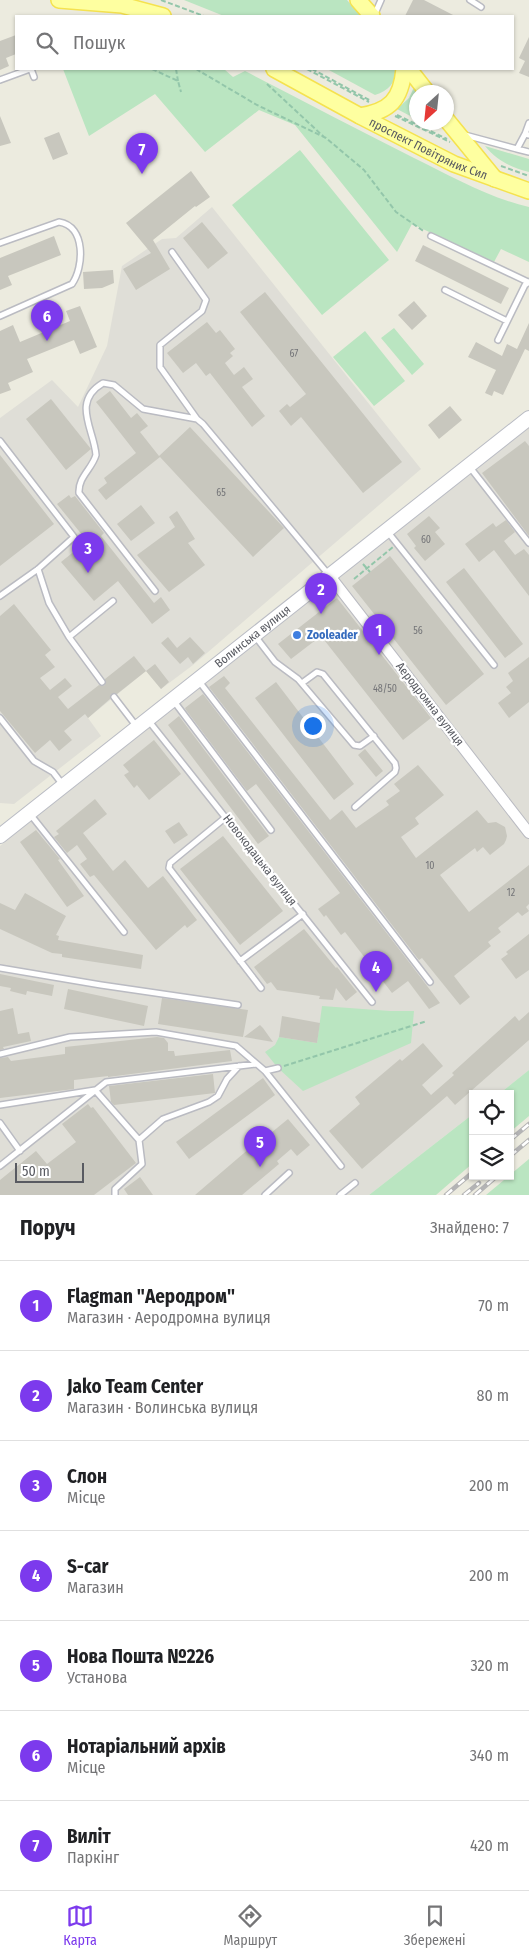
<!DOCTYPE html>
<html lang="uk">
<head>
<meta charset="utf-8">
<style>
  :root { --surface:#fff; --page:#f6f6f6; --text:#202124; --muted:#757577; --line:#e0e0e0; --accent:#7c3aed }
  body { margin:0; font-family:"Fira Sans Condensed",sans-serif; background:var(--page); color:var(--text) }
  .controls { position:absolute; right:15px; bottom:15px; display:grid; overflow:hidden; border-radius:0px; box-shadow:0 1px 4px #0004 }
  .controls button { width:45px; height:45px; display:grid; place-items:center; padding:0; border:0; border-bottom:1px solid var(--line); background:var(--surface); color:var(--text); font:25px sans-serif }
  .compass { position:absolute; left:409px; top:85px; width:45px; height:45px; border-radius:50%; background:var(--surface); box-shadow:0 1px 4px #0004; rotate:207deg }
  .scale { position:absolute; left:15px; bottom:12px; width:69px; box-sizing:border-box; padding-left:5px; border:2px solid #585a61; border-top:0; font-size:14px; line-height:18px; white-space:nowrap; color:#585a61; -webkit-text-stroke:4px #fff; paint-order:stroke }
  .you { position:absolute; left:312px; top:725px; width:18px; height:18px; margin:-12px; border:4px solid #fff; border-radius:50%; background:#1a73e8; box-shadow:0 0 0 8px #1a73e833 }
  .badge { display:grid; place-items:center; width:32px; height:32px; border-radius:50%; background:var(--accent); color:#fff; font-size:16px; font-weight:700 }
  .pin { position:absolute; translate:-50% -41px; filter:drop-shadow(0 1px 2px #0008) }
  .pin::after { content:''; position:absolute; top:26px; width:18px; height:15px; background:inherit; clip-path:polygon(0 0,100% 0,50% 100%) }
  .list { margin:0; padding:0; list-style:none }
  h2 { display:flex; justify-content:space-between; align-items:center; height:65px; margin:0; padding:0 20px; font-size:21px }
  h2 small { font-size:16px; font-weight:400; color:var(--muted) }
  .list li { display:grid; grid-template-columns:32px 1fr auto; gap:15px; align-items:center; box-sizing:border-box; height:90px; padding:0 20px; border-top:1px solid var(--line) }
  .list b { display:block; font-size:19px; white-space:nowrap }
  .list p { margin:0; font-size:16px; white-space:nowrap; color:var(--muted) }
  .list em { font-size:16px; font-style:normal; color:var(--muted) }
  .icon { flex:none; width:28px; height:28px; fill:none; stroke:currentColor; stroke-width:2; stroke-linecap:round; stroke-linejoin:round }
  .map { position:relative; flex:none; width:529px; height:1195px; overflow:hidden }
  .search { position:absolute; background:var(--surface); box-shadow:0 1px 4px #0004; left:15px; right:15px; top:15px; height:55px; display:flex; align-items:center; gap:12px; box-sizing:border-box; padding:0 18px; border-radius:0px; color:var(--muted); font-size:19px }
  .sheet { height:695px; background:var(--surface) }
  nav { display:flex; justify-content:space-around; align-items:center; box-sizing:border-box; height:70px; border-top:1px solid var(--line); background:var(--surface); font-size:14px; color:var(--muted) }
  nav a { display:grid; justify-items:center; gap:2px }
  nav .on { color:var(--accent) }
  .map>svg:first-child { display:block }
</style>
</head>
<body>
<div class="map">
<svg width="529" height="1195" viewBox="0 0 529 1195">
  <rect width="100%" height="100%" fill="#ecebdf"/>
  <path fill="#dfded7" d="M212,207L421,469L193,665L161,689L146,671L88,718L101,736L14,804L0,803V418L52,380L78,407L107,346L122,266L162,239L176,238Z
    M529,426V1070L499,1094H473V1114L369,1195H0V846Z"/>
  <path fill="#bae5c1" d="M184,0H347L361,16H224Z
    M63,69H224L233,77L245,71C301,100 357,129 414,158C451,176 489,198 529,207V262L501,249L494,262L412,224L397,252L295,125L259,110L205,152L155,94L89,136Z
    M327,69H398C395,82 389,91 375,95Z
    M415,85L420,92H416V119L397,109L409,98Z
    M485,146L529,159V172C511,167 497,161 485,146Z
    M300,150L389,260L322,315L232,205Z
    M394,328L424,364L412,375L381,338Z
    M365,331L405,381L374,406L333,357Z
    M322,1006L390,1011H414L411,1043L303,1091L278,1068L265,1052L275,1045L279,1037L317,1043Z
    M529,1070V1116L510,1132V1094H499Z
    M473,1114V1163L436,1195H369Z
    M529,1159V1195H486Z"/>
  <path fill="#c8c7be" d="M413,0H424L455,16H405Z
    M16,35V54L6,58L9,66L0,70V41Z
    M529,37V77L519,73L525,61L519,58Z
    M0,116L11,143L0,146Z
    M59,132L68,154L53,160L44,138Z
    M191,171L210,197L196,207L195,206L153,240L170,269L136,290L123,269L151,253L126,223Z
    M202,222L228,253L208,269L183,238Z
    M54,236L61,255L8,276L12,285L0,290V258Z
    M423,245L509,288L501,304L415,261Z
    M113,270L114,283L102,288L84,289L83,272Z
    M265,292L402,462L363,493L301,417L291,426L279,411L287,404L290,407L306,394L240,312Z
    M414,301L427,316L412,330L398,315Z
    M80,306L97,347L80,354L74,340L27,359L33,372L8,383L11,390L0,394V331L13,325L20,342L70,321L66,311Z
    M207,322L216,333L220,330L235,349L230,353L233,356L225,363L234,375L244,367L253,379L242,387L265,416L252,427L210,373L206,376L196,363L183,373L167,353Z
    M529,323V351L525,349L503,395L494,391L492,396L485,393L496,370L468,357L476,342L502,356L507,344L517,349Z
    M110,391L131,418L137,413L148,426L140,432L159,456L190,427L284,528L253,557L160,457L106,500L98,490L107,483L104,478L136,453L96,402Z
    M51,399L91,449L66,470L26,419Z
    M450,406L462,420L439,439L428,425Z
    M525,441L529,446V536L482,473Z
    M0,455L54,524L0,566Z
    M69,495L71,498L75,496L104,533L101,536L154,603L161,597L170,610L152,624L118,581L94,601L61,562L87,541L57,504Z
    M141,505L155,523L131,541L117,524Z
    M177,511L195,539L188,543L205,565L169,592L137,555L175,527L169,517Z
    M429,516L440,528L435,532L445,544L425,561L414,548L416,546L407,534Z
    M506,520L515,532L504,541L515,555L524,549L529,555V596L494,550L479,562L465,544L493,523L496,527Z
    M390,556L484,674L446,705L352,586Z
    M464,568L523,644L505,658L446,582Z
    M337,598L431,718L403,740L321,636L291,659L278,644Z
    M14,604L51,650L45,655L55,667L40,678L50,690L65,678L72,686L58,697L68,709L99,685L102,686L105,685V679L134,656L146,671L117,694H111L110,699L88,718L85,714L64,731L72,740L59,751L50,740L35,753L0,711V616Z
    M168,637L177,648L190,637L205,653L193,664L188,657L180,664L161,643Z
    M529,657V702L509,718L498,703L511,693L506,687L513,681L508,673Z
    M155,664L169,682L161,689L146,671Z
    M224,676L230,683L225,688L330,820L342,810L356,828L389,805L386,801L400,791L394,784L418,765L444,795L415,818L419,824L401,837L416,858L477,810L488,823L496,822L505,827L507,836L506,840L504,844L490,855L483,847L477,852L475,848L440,875L469,912L529,865V904L526,907L529,911L522,916L518,912L498,928L501,932L488,942L491,946L454,976L470,997L460,1005L422,958L419,960L209,687Z
    M276,682L354,784L334,800L255,698Z
    M203,694L412,966L440,1003L429,1009L408,981L392,993L345,932L341,935L326,915L324,917L318,909L340,893L256,784L247,791L186,710L185,708Z
    M179,716L269,836L258,844L168,725Z
    M154,740L181,774L149,800L137,785L134,788L124,775L129,772L123,765Z
    M365,749L383,771L376,777L358,755Z
    M95,799L107,814L83,833L113,871L125,860L148,888L163,876L197,920L187,928L185,925L156,950L94,875L90,877L80,864L87,859L77,845L67,853L54,837L59,834L56,831Z
    M179,822L188,835L174,844L165,831Z
    M36,830L60,859L58,860L84,896L67,907L20,842Z
    M223,836L283,911L240,945L180,869Z
    M25,893L66,916L56,935L59,936L58,940L143,955L141,969L62,957V954L52,953L0,929V903L15,910Z
    M304,929L336,968L337,967L357,992L346,1001L336,988L333,1000L319,999L320,996L277,990L271,982L267,984L254,967Z
    M529,934V970L516,979L501,959L508,954L506,952Z
    M0,974L54,985L52,996L27,991L26,995L10,991L11,988L0,986Z
    M68,989L148,1006L144,1026L64,1009Z
    M162,998L248,1010L243,1037L158,1024Z
    M13,1008L18,1034L29,1032L31,1041L3,1047L4,1049L0,1050V1011Z
    M529,1012V1040L455,1105L447,1096L362,1169L329,1131L360,1104L355,1097L400,1059L402,1061L423,1043L443,1066L422,1085L431,1095L454,1075L452,1073L515,1016L519,1021Z
    M282,1016L320,1023L317,1043L279,1037Z
    M260,1025L263,1028L273,1042L244,1037Z
    M157,1037L164,1038L168,1043V1051H174L175,1056L230,1050L232,1061L108,1077V1076L74,1080V1089L0,1098V1058L8,1057L11,1061L65,1054V1047Z
    M213,1074L215,1093L114,1105L111,1102L109,1086Z
    M263,1078L275,1095L189,1159L176,1142Z
    M88,1104L91,1108L93,1107L136,1163L94,1195H0V1180L36,1151L47,1164L76,1142L62,1124Z
    M288,1119L310,1145L297,1156L291,1149L277,1161L279,1164L242,1195H195L265,1135L266,1137Z
    M140,1177L153,1195H128L124,1189Z"/>
  <g fill="none" stroke-linecap="round" stroke-linejoin="round">
    <defs>
      <path id="lane" d="M470,0L481,7
        M374,16L381,0
        M31,69L34,77
        M0,80L30,69
        M525,134L529,123
        M465,135L517,149L525,134L529,135
        M517,149L529,152
        M431,236L528,282
        M0,243L59,222C86,226 84,267 72,284L0,316
        M172,252L206,300L202,311L160,345V367L197,419
        M445,290L507,321
        M498,340L525,285L529,282
        M0,441L74,537L38,569L0,596
        M469,466L529,543
        M387,531L494,665
        M38,569L49,603L69,637
        M155,591L79,493C78,477 92,469 96,455C94,429 71,402 103,383L114,385L143,409L197,419L203,424L329,575
        M255,636L275,662L298,679L354,745L360,746L374,736
        M198,680L430,982
        M102,682L69,637L113,601
        M302,683L317,672L323,674L395,763L396,768L395,772L355,807
        M114,697L137,727
        M173,700L271,830
        M0,718L34,761L53,772L63,785
        M148,720L372,1002
        M30,814L124,932
        M226,817L170,863L169,868L261,988
        M240,961L303,914
        M0,968L101,985L238,1005
        M0,1054L70,1037L156,1032L236,1046L265,1071L278,1068
        M265,1071L341,1166
        M0,1105L95,1090L139,1140
        M0,1123L20,1151
        M0,1166L106,1082L256,1064
        M115,1195V1189L142,1164L139,1140L163,1119L209,1102L218,1096L227,1079L239,1066
        M265,1195L289,1173
        M340,1195L355,1183"/>
      <path id="street" d="M330,576L529,833"/>
      <g id="secondary">
        <path id="s1" d="M0,836L529,418"/>
      </g>
      <g id="primary">
        <path d="M59,0L122,5L163,16"/>
        <path d="M358,0L372,16"/>
        <path id="s2" d="M274,69L360,116L454,164L529,191"/>
        <path d="M409,69L427,92"/>
        <path d="M360,116C390,111 401,100 404,69"/>
        <path d="M446,119L495,179"/>
      </g>
    </defs>
    <use href="#lane" stroke="#babbc2" stroke-width="8"/>
    <use href="#street" stroke="#babbc2" stroke-width="12"/>
    <use href="#secondary" stroke="#babcc4" stroke-width="16"/>
    <use href="#primary" stroke="#f5e24f" stroke-width="18"/>
    <path stroke="#93c6aa" stroke-width="2" stroke-dasharray="5 2.5" stroke-linecap="butt" d="M161,0L204,16
      M152,69L178,81L181,92
      M176,69L178,81
      M196,69L257,105L326,138L364,170L396,212L425,232
      M307,69L369,102
      M312,69L371,101
      M267,84L324,137
      M397,115L447,139
      M395,116L450,142
      M501,166L529,176
      M363,564L370,572
      M354,579L393,547
      M284,1066L427,1021"/>
    <use href="#lane" stroke="#fff" stroke-width="5"/>
    <use href="#street" stroke="#fff" stroke-width="10"/>
    <use href="#secondary" stroke="#fff" stroke-width="14"/>
    <use href="#primary" stroke="#feffa0" stroke-width="15"/>
    <defs>
      <path id="rail" d="M510,1140L529,1124
        M510,1156L529,1140
        M446,1195L473,1172
        M464,1195L479,1183
        M475,1195L497,1176"/>
    </defs>
    <use href="#rail" stroke="#b3b3b4" stroke-width="4.5"/>
    <use href="#rail" stroke="#fff" stroke-width="2.5" stroke-dasharray="8" stroke-linecap="butt"/>
  </g>
  <circle fill="#3f7fe0" stroke="#fff" stroke-width="2" cx="297" cy="635" r="5"/>
  <g text-anchor="middle" stroke-width="4.5" stroke-linejoin="round" paint-order="stroke">
    <g font-size="10" fill="#747578">
      <text x="294" y="357">67</text>
      <text x="221" y="496">65</text>
      <text x="426" y="543">60</text>
      <text x="418" y="634">56</text>
      <text x="385" y="692">48/50</text>
      <text x="430" y="869">10</text>
      <text x="511" y="896">12</text>
    </g>
    <g font-size="12" fill="#585a61" stroke="#fff">
      <text dy="4" stroke="none"><textPath href="#s2" startOffset="174">проспект Повітряних Сил</textPath></text>
      <text dy="4" stroke="none"><textPath href="#s1" startOffset="322">Волинська вулиця</textPath></text>
      <text transform="translate(430 704) rotate(52)" y="4">Аеродромна вулиця</text>
      <text transform="translate(260 860) rotate(52)" y="4">Новокодацька вулиця</text>
    </g>
    <g font-size="12" font-weight="bold" fill="#366cbe" stroke="#fff" text-anchor="start">
      <text x="307" y="639">Zooleader</text>
    </g>
  </g>
</svg>
<div class="controls">
<button><svg class="icon" aria-label="locate" viewBox="0 0 24 24"><circle cx="12" cy="12" r="6"/><path d="M12 2v4M12 18v4M2 12h4M18 12h4"/></svg></button>
<button><svg class="icon" aria-label="layers" viewBox="0 0 24 24"><path d="M12 4l9 5-9 5-9-5zM3 14l9 5 9-5"/></svg></button>
</div>
<svg class="compass" viewBox="-18 -18 36 36"><path d="M0-13l5 13h-10z" fill="#e53935"/><path d="M0 13l5-13h-10z" fill="#757577"/></svg>
<div class="scale">50 m</div>
<div class="you"></div>
<div class="pin badge" style="left:379px;top:655px">1</div>
<div class="pin badge" style="left:321px;top:614px">2</div>
<div class="pin badge" style="left:88px;top:573px">3</div>
<div class="pin badge" style="left:376px;top:992px">4</div>
<div class="pin badge" style="left:260px;top:1167px">5</div>
<div class="pin badge" style="left:47px;top:341px">6</div>
<div class="pin badge" style="left:142px;top:174px">7</div>
<div class="search"><svg class="icon" aria-label="search" viewBox="0 0 24 24"><circle cx="10" cy="10" r="6"/><path d="M15 15l6 6"/></svg>Пошук</div>
</div>
<section class="sheet">
<h2>Поруч<small>Знайдено: 7</small></h2>
<ul class="list">
<li><span class="badge">1</span><div><b>Flagman &quot;Аеродром&quot;</b><p>Магазин · Аеродромна вулиця</p></div><em>70 m</em></li>
<li><span class="badge">2</span><div><b>Jako Team Center</b><p>Магазин · Волинська вулиця</p></div><em>80 m</em></li>
<li><span class="badge">3</span><div><b>Слон</b><p>Місце</p></div><em>200 m</em></li>
<li><span class="badge">4</span><div><b>S-car</b><p>Магазин</p></div><em>200 m</em></li>
<li><span class="badge">5</span><div><b>Нова Пошта №226</b><p>Установа</p></div><em>320 m</em></li>
<li><span class="badge">6</span><div><b>Нотаріальний архів</b><p>Місце</p></div><em>340 m</em></li>
<li><span class="badge">7</span><div><b>Виліт</b><p>Паркінг</p></div><em>420 m</em></li>
</ul>
</section>
<nav>
<a class="on"><svg class="icon" aria-label="map" viewBox="0 0 24 24"><path d="M3 6l6-2 6 2 6-2v14l-6 2-6-2-6 2zM9 4v14M15 6v14"/></svg>Карта</a>
<a><svg class="icon" aria-label="directions" viewBox="0 0 24 24"><path d="M12 3l9 9-9 9-9-9zM9 14v-3h6M13 9l2 2-2 2"/></svg>Маршрут</a>
<a><svg class="icon" aria-label="saved" viewBox="0 0 24 24"><path d="M7 4h10v16l-5-4-5 4z"/></svg>Збережені</a>
</nav>
</body>
</html>
